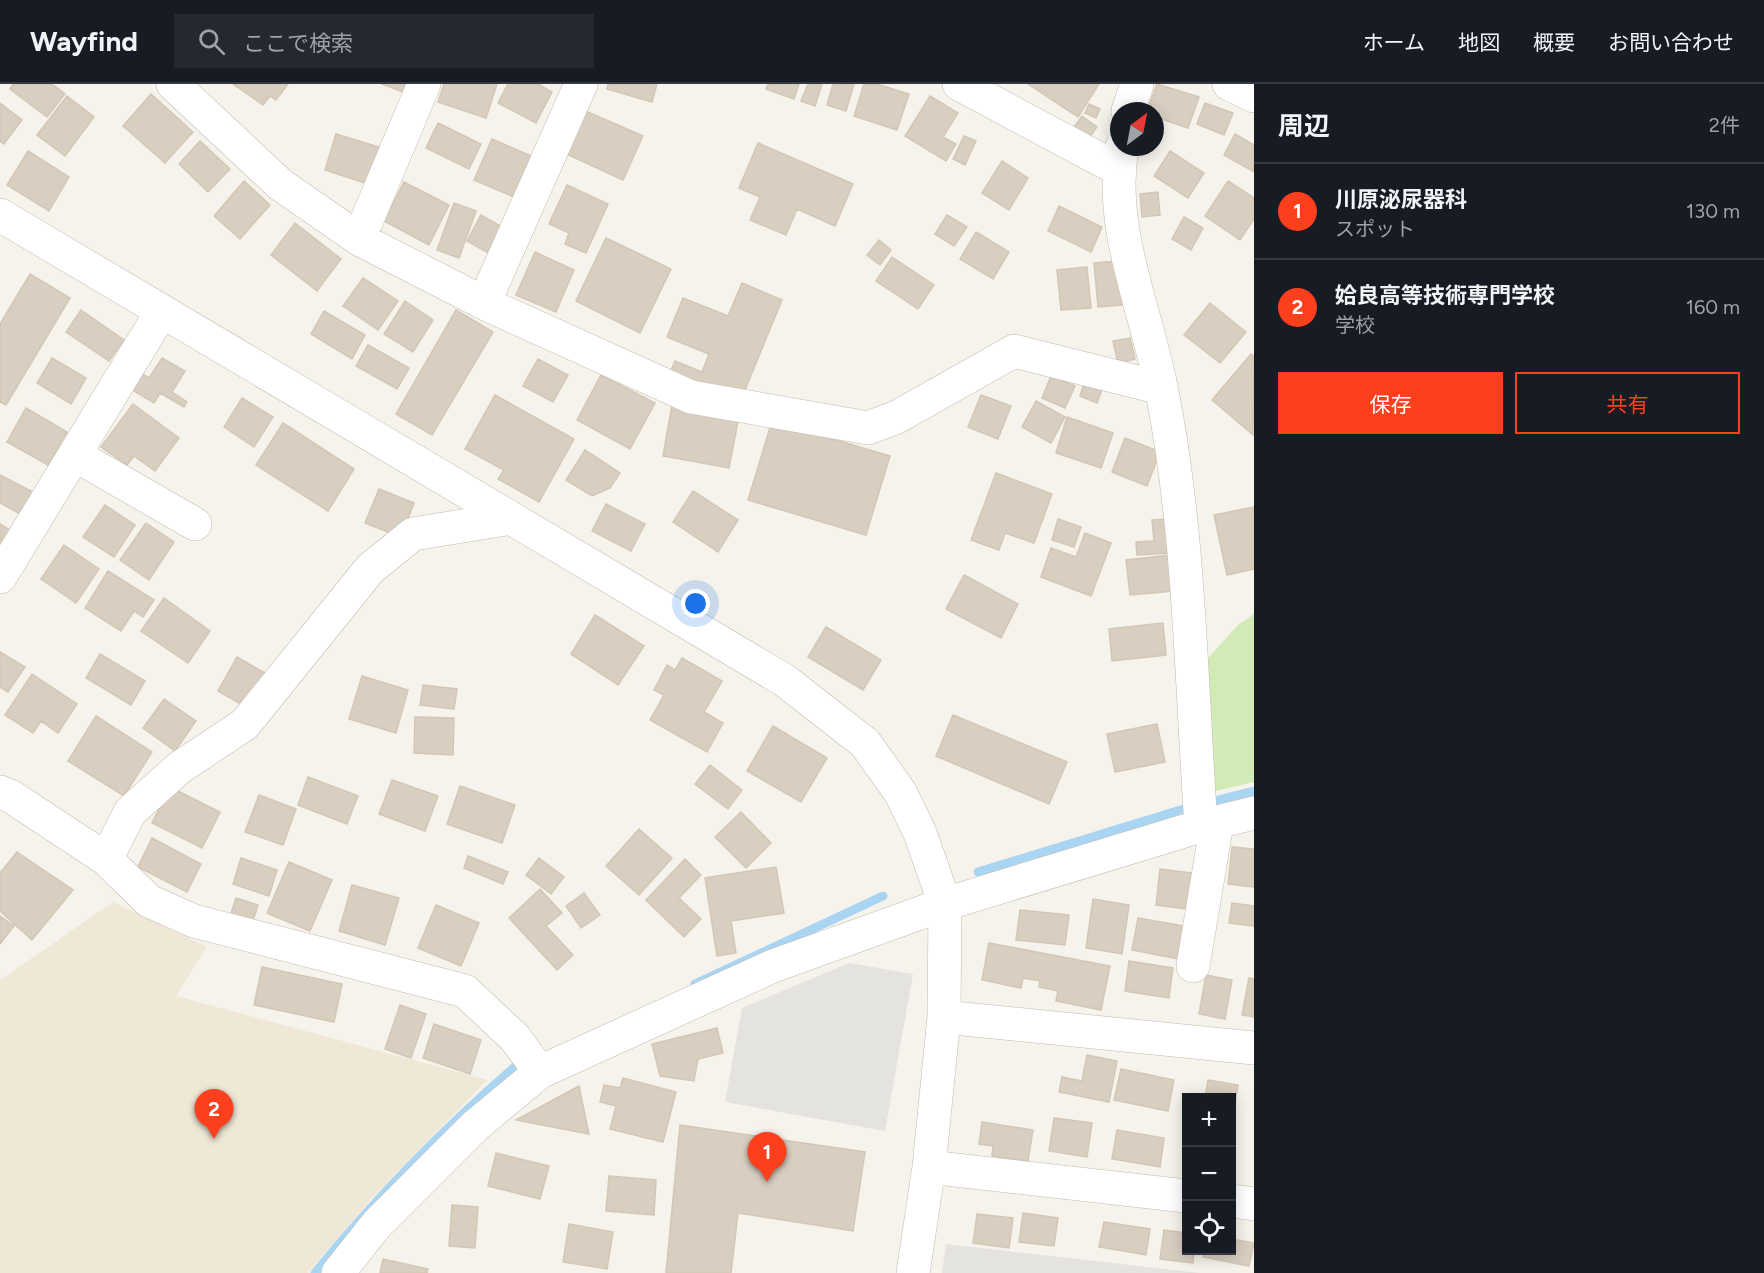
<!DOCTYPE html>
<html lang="ja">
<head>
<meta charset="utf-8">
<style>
  :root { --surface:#171b24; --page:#242831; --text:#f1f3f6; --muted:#9ea1a6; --line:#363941; --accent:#fc3f1d }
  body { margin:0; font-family:Figtree,"Noto Sans JP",sans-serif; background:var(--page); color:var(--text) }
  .controls { position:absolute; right:18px; bottom:18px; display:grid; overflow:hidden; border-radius:0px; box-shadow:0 3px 15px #0003 }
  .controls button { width:54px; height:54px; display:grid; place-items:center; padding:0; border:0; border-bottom:2px solid var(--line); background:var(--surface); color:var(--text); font:30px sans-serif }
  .compass { position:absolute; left:1110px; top:18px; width:54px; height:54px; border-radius:50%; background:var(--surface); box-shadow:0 3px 15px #0003; rotate:32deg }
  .you { position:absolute; left:696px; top:520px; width:21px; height:21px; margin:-15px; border:4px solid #fff; border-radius:50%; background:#1a73e8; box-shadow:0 0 0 9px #1a73e833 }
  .badge { display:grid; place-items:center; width:39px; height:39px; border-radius:50%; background:var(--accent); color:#fff; font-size:20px; font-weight:700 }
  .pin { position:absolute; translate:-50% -50px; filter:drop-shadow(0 2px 3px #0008) }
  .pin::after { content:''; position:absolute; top:32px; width:21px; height:18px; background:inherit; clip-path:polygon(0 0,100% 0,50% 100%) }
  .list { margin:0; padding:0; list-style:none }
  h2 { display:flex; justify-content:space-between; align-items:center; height:78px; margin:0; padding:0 24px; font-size:26px }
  h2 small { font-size:20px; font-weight:400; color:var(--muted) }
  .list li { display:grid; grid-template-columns:39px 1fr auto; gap:18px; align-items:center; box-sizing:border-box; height:96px; padding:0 24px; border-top:2px solid var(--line) }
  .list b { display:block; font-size:22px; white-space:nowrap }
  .list p { margin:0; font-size:20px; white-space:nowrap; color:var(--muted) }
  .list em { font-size:20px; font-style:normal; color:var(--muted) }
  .actions { display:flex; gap:12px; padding:18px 24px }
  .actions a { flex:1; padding:14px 0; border:2px solid var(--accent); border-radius:0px; text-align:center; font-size:21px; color:var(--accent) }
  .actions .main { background:var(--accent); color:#fff }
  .icon { flex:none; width:33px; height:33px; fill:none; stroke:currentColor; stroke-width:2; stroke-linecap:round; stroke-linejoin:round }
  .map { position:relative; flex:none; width:1254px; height:1189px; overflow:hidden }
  header { display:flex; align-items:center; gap:36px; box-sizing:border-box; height:84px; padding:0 30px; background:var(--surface); border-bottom:2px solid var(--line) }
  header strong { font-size:28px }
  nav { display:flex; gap:33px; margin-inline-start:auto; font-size:21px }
  .search { width:420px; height:54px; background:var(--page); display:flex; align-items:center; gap:15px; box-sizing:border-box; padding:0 21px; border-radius:0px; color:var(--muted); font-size:22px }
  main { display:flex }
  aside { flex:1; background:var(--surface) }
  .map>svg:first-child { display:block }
</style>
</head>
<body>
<header>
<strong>Wayfind</strong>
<div class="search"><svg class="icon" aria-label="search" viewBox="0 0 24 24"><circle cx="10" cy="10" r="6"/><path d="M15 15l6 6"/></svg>ここで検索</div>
<nav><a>ホーム</a><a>地図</a><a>概要</a><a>お問い合わせ</a></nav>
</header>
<main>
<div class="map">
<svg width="1254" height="1189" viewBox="0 0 1254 1189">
  <rect width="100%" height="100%" fill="#f6f3ec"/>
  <path fill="#efe8d6" d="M113,818L207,863L176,912L487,996L371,1115L308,1189H0V896Z"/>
  <path fill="#d2eab5" d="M1254,530V698L1211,708L1200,583L1238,541Z"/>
  <path fill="#e5e3e0" d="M849,879L913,890L885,1047L725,1018L742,924Z
    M946,1160L1200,1189H942Z"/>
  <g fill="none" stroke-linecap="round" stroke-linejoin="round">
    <path stroke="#a9d4f2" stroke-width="9" d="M1210,718L1254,707
      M978,788L1187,724
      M695,900L883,812
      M315,1189C376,1114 443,1045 516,982"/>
  </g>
  <path fill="#d8cfc1" stroke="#d3c7b4" stroke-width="1.5" d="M13,0H52L65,10L47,33L10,5Z
    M233,0H288L276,16L270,12L263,21Z
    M382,0H410L406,9Z
    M444,0H497L486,34L438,18Z
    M508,0H538L552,8L536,39L498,19Z
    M608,0H657L652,18L607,5Z
    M768,0H799L794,15L766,5Z
    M808,0H822L815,22L801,17Z
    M833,0H854L846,27L827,21Z
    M864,0H877L909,10L897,46L854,32Z
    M1028,0H1099L1078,33Z
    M1157,0L1199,13L1188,44L1155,33V27H1147Z
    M151,10L193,48L165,79L123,42Z
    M67,12L94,33L65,72L37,51Z
    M930,12L958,29L943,53L956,60L946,77L905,52Z
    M0,19L22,36L4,60L0,57Z
    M1205,19L1233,29L1224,51L1197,40Z
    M1089,20L1100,25L1096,34L1085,29Z
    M583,26L643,52L623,96L564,69Z
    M1082,32L1097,43L1084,61L1069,50Z
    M438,39L481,60L469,85L426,64Z
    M336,50L382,64L371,101L325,86Z
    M1235,50L1254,61V88L1224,71Z
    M964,52L976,57L965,81L953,75Z
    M492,55L531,72L514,113L474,96Z
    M200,57L230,85L208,108L179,80Z
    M758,59L853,100L835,142L797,125L786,151L750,136L760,113L739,104Z
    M28,67L69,93L49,127L7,101Z
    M1170,67L1204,89L1188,114L1154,92Z
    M1002,77L1028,94L1009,126L982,109Z
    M244,97L270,121L240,155L214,132Z
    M1228,97L1254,114V135L1240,156L1205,132Z
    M404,98L449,121L429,161L384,137Z
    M567,101L608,120L586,169L565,160L569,149L549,140Z
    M1158,108L1160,131L1142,133L1140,110Z
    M454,119L476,127L459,174L437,166Z
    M1059,122L1102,143L1091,168L1048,147Z
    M481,131L507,146L492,171L467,157Z
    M947,131L967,143L954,162L935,150Z
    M1184,133L1203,144L1191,166L1172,155Z
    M295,139L341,175L317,207L271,171Z
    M976,148L1009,168L993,195L960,175Z
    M606,154L671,185L640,249L576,217Z
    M879,156L891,166L880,181L867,171Z
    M535,168L574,186L556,228L516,211Z
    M892,173L934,201L918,225L876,197Z
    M1117,177L1122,221L1098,223L1094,179Z
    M1087,183L1091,224L1061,226L1057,186Z
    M30,190L70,214L6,321L0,318V240Z
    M363,194L398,217L378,246L343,222Z
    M742,199L782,216L740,318L670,289L675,277L702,288L709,270L667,253L683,214L728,232Z
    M405,217L433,236L413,268L384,250Z
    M1210,219L1246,248L1220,279L1184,251Z
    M81,226L124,256L109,277L66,248Z
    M456,226L493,248L432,351L396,330Z
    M324,227L365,251L352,275L311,250Z
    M1130,254L1135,275L1118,279L1113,257Z
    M368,261L409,284L397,305L356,282Z
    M1251,270L1254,272L1253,351L1212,316Z
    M52,274L86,294L71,320L37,299Z
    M162,274L185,287L172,308L187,318L184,323L160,309L154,319L129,304L138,287L149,294Z
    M538,275L568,291L553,318L523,302Z
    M601,291L655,319L630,365L577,336Z
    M1051,292L1075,302L1065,324L1042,314Z
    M1085,297L1103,303L1097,319L1080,312Z
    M495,311L574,355L539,418L498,395L504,386L465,365Z
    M981,311L1011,322L998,355L968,343Z
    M242,314L273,333L254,363L224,343Z
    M673,315L740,327L729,384L663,372Z
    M1036,317L1065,333L1051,359L1022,343Z
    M133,320L179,354L155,387L134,372L127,381L101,363Z
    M26,324L67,348L48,381L7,358Z
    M1067,333L1113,349L1101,384L1056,369Z
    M772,337L890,372L866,451L748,416Z
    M283,339L354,385L328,427L256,381Z
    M1125,354L1160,368L1147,402L1112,388Z
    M585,366L620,389L610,404L592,412L566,396Z
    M996,389L1052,410L1034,459L1005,449L999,466L971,456Z
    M0,391L35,409L24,432L0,419Z
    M379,405L414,419L401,453L365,439Z
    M693,407L738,436L718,468L673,438Z
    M606,420L645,440L631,467L592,447Z
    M105,421L135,441L114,473L83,453Z
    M1254,423V485L1227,491L1214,431Z
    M1058,435L1081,443L1074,463L1052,456Z
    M1170,435L1172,469L1137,471L1136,458L1154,457L1152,436Z
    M146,439L174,458L149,496L120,476Z
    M0,440L11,447L0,466Z
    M1085,449L1111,459L1091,512L1041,493L1051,464L1076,473Z
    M64,461L99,485L76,519L41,495Z
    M1170,471L1174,507L1130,511L1126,476Z
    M108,487L154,516L143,533L134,527L121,547L85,524Z
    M964,491L1018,520L1001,554L946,525Z
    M164,514L210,547L188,579L141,547Z
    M595,531L644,562L618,601L571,570Z
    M1163,539L1166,571L1112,577L1109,545Z
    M826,543L881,576L863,606L808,573Z
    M0,568L25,583L8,608L0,603Z
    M100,570L145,597L131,621L86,594Z
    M237,573L270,592L251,626L218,607Z
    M682,574L722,597L704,628L723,639L707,668L650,636L664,611L654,606L667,581L675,586Z
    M32,590L77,620L58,649L41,637L33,649L5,631Z
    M362,592L408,606L396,649L349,635Z
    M423,601L457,605L454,625L420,621Z
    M164,615L196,637L175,667L143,644Z
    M953,631L1067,678L1049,720L936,672Z
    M96,632L152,668L124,712L68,677Z
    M415,633L454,634L453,671L414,669Z
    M1157,640L1165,678L1115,688L1107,650Z
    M773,642L827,674L801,718L747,687Z
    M710,681L742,706L728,725L695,700Z
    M308,693L358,712L347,740L298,721Z
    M392,696L438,712L425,747L379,730Z
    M460,702L515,721L502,759L447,740Z
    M170,703L220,728L202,764L152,739Z
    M259,711L296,725L283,761L245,748Z
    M741,728L771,759L746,784L715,753Z
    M639,745L672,774L639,811L606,782Z
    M152,754L201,780L187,808L138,783Z
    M1232,763L1254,765V803L1228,800Z
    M17,768L73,806L32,856L0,827V789Z
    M468,772L508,788L503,800L464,784Z
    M241,774L277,786L269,812L233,800Z
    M539,774L564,793L551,810L526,791Z
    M685,775L701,791L679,814L701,835L684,853L646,816Z
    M289,778L332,796L310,847L267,829Z
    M776,783L784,829L731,837L736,869L717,872L705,794Z
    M1160,785L1199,790L1194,826L1156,821Z
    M352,801L399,814L385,861L339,847Z
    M540,805L562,829L546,842L573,871L557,886L509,834Z
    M584,809L600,831L581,844L566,822Z
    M236,814L258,821L251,843L229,836Z
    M1093,815L1129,821L1122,870L1086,864Z
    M1232,819L1254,822V842L1229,839Z
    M436,821L479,839L461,882L418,864Z
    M1020,826L1069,831L1065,861L1016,856Z
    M0,832L14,842L0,860Z
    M1138,834L1190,843L1184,876L1132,866Z
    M989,859L1110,882L1101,926L1056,917L1058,907L1039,903L1040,897L1023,894L1021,904L982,896Z
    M1129,877L1173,884L1169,914L1125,907Z
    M262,883L342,900L334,938L254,921Z
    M1206,891L1232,896L1225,935L1199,930Z
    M1249,894L1254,895V933L1242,931Z
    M400,921L426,930L411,974L385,965Z
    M434,940L481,956L470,990L423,974Z
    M717,944L723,969L698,975L694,997L660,992L652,960Z
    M1087,971L1117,977L1109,1018L1059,1008L1062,993L1082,997Z
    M1121,985L1174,996L1168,1027L1114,1016Z
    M623,994L676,1008L663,1058L610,1045L616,1022L600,1018L604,1001L620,1004Z
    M1208,996L1238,1001L1233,1032L1232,1014H1205Z
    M579,1002L589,1050L516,1036Z
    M1054,1034L1092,1039L1087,1073L1049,1067Z
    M982,1038L1033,1046L1028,1077L992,1072L993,1062L979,1060Z
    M680,1041L865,1068L853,1147L738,1129L731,1189H666Z
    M1117,1046L1164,1054L1160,1083L1112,1075Z
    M496,1069L549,1082L540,1115L488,1102Z
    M609,1092L656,1096L654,1131L606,1127Z
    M452,1121L478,1123L475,1164L449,1162Z
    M1023,1129L1058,1134L1054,1162L1019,1158Z
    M977,1130L1013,1134L1009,1164L973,1159Z
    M1104,1138L1150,1145L1146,1171L1099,1163Z
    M569,1140L613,1148L607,1185L563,1178Z
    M1164,1146L1186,1149V1166H1194L1193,1179L1160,1175Z
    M1232,1155L1254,1159L1249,1182L1203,1173L1204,1166H1232Z
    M383,1175L428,1185L427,1189H380Z"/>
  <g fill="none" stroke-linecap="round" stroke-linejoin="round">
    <defs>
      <path id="minor" d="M173,0L281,101L359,155L490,222L691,313L868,344L897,333L1014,267L1161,304
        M959,0L1118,85
        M1229,0L1254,12
        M1128,27L1137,0
        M1122,63C1108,145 1146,225 1161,303C1190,445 1191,598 1201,742
        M0,131L784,596L865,659L900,708L920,749L945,820L944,933L929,1083L913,1189
        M359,155L424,0
        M484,219L581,0
        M75,371L195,440
        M0,493L162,227
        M0,708L12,713L106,775L149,817L194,837L465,907L515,954L540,988
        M106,775L130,728L179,684L245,640L370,485L413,450L511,434
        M1193,882L1217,739
        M944,933L1254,964
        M929,1083L1186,1112
        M1232,1117L1254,1120
        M338,1189L377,1140L475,1042L540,988L773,882L945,820L1201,742L1254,729"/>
    </defs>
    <use href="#minor" stroke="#c2bbae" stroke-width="34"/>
    <use href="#minor" stroke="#fff" stroke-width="33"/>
  </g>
</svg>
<div class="controls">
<button>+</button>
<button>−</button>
<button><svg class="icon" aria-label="locate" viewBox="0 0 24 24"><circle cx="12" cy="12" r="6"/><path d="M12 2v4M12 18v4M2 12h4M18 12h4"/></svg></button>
</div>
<svg class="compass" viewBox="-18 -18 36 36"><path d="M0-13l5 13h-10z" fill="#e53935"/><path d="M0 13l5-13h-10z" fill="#9ea1a6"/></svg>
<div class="you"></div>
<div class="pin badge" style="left:767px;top:1098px">1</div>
<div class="pin badge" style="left:214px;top:1055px">2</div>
</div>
<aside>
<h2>周辺<small>2件</small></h2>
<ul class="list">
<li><span class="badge">1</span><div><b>川原泌尿器科</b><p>スポット</p></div><em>130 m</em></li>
<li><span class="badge">2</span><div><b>姶良高等技術専門学校</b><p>学校</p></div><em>160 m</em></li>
</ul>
<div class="actions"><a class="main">保存</a><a>共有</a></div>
</aside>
</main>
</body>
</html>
